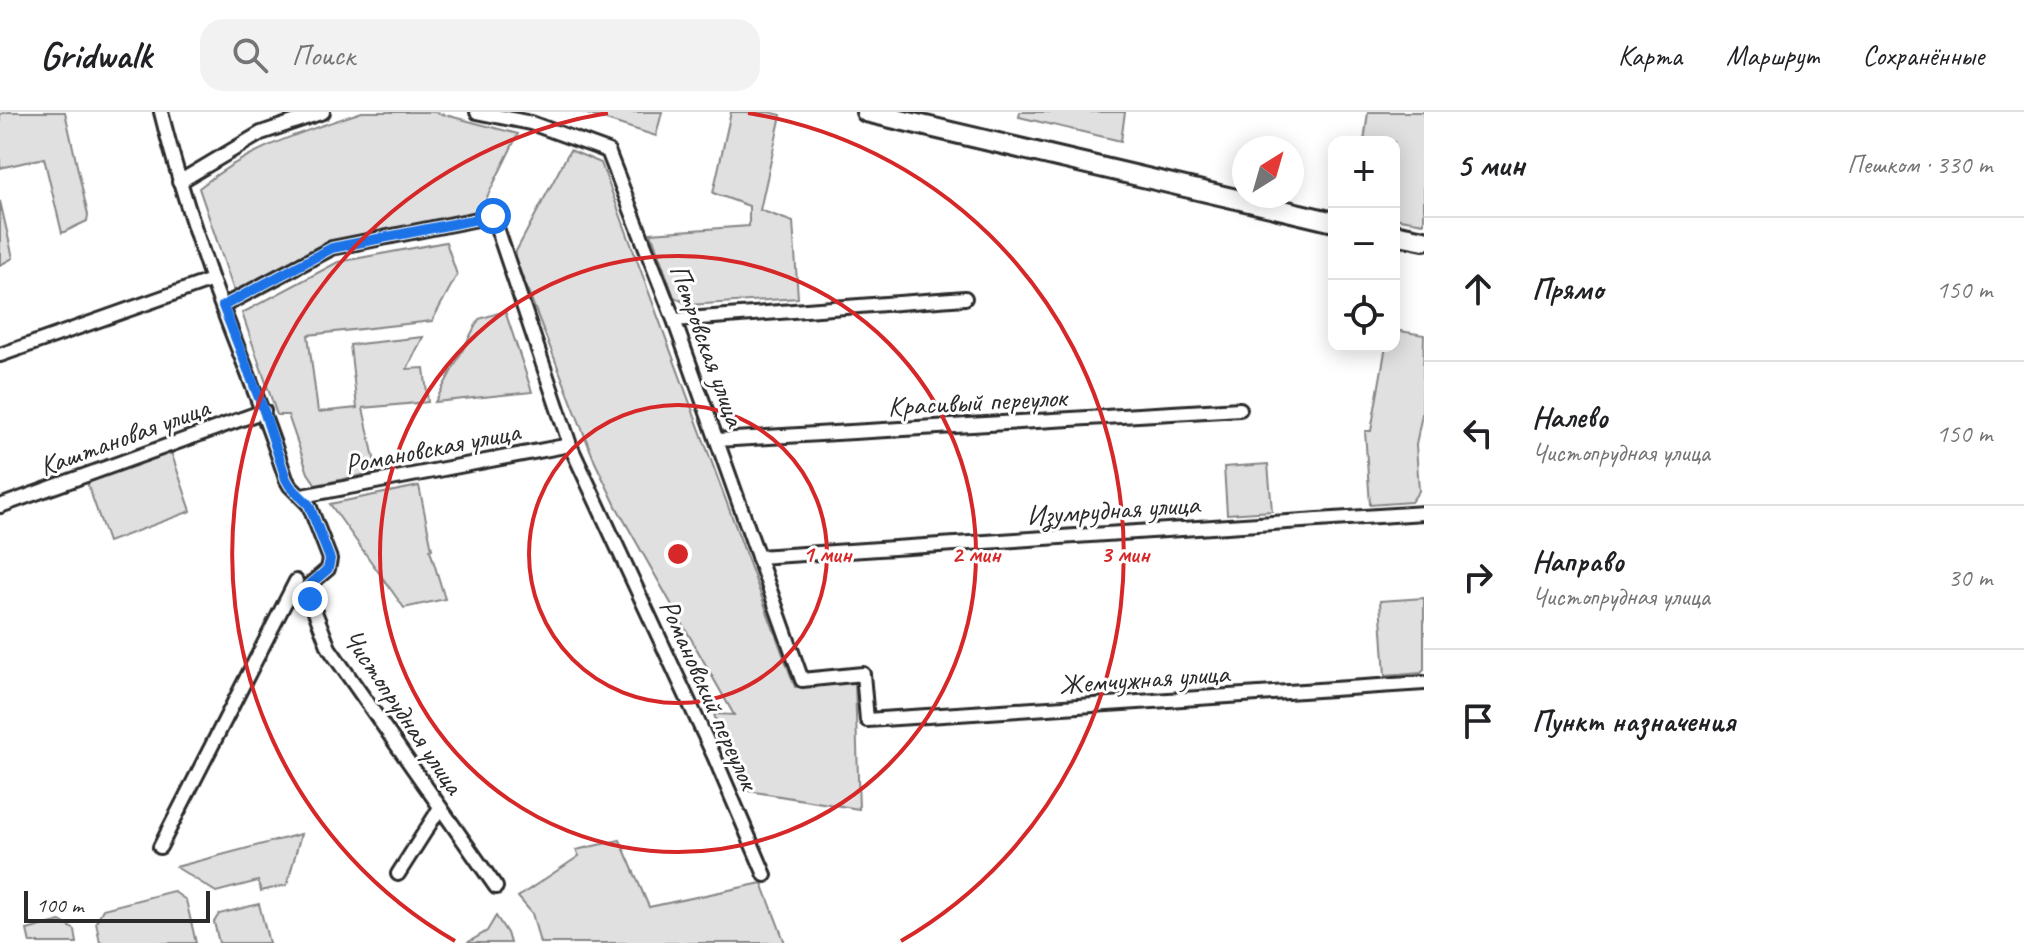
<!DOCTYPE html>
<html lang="ru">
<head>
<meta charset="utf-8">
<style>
  :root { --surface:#fff; --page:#f2f2f2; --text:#202124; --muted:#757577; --line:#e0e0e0 }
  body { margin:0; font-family:Caveat,sans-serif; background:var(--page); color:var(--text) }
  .controls { position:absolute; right:24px; top:24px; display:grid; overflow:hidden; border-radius:16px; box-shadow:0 4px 20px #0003 }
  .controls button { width:72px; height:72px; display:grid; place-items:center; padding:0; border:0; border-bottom:2px solid var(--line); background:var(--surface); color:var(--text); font:40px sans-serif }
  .compass { position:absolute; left:1232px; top:24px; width:72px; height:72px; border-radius:50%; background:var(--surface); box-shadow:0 4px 20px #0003; rotate:37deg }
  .scale { position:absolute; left:24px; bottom:20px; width:186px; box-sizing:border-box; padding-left:8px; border:4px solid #2b2b2b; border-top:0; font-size:22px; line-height:28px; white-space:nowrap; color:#2b2b2b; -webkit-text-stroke:6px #fff; paint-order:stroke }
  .stop { position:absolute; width:24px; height:24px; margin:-18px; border:6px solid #1a73e8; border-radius:50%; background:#fff }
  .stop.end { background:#1a73e8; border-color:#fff; box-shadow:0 2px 8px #0008 }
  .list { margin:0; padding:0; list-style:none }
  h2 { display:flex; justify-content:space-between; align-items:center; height:104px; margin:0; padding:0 32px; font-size:34px }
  h2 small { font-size:26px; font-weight:400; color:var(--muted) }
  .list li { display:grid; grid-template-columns:52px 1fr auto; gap:24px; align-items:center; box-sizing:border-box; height:144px; padding:0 32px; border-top:2px solid var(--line) }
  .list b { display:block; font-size:30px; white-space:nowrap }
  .list p { margin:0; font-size:26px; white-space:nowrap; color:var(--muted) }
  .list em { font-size:26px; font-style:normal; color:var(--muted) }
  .icon { flex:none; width:44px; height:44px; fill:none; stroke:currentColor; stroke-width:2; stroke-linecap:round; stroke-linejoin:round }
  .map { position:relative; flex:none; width:1424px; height:831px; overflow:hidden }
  header { display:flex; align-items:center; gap:48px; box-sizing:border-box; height:112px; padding:0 40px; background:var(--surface); border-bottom:2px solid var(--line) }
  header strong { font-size:38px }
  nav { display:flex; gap:44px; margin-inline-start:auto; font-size:28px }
  .search { width:560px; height:72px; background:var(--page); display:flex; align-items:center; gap:20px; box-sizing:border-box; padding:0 28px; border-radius:24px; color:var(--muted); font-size:30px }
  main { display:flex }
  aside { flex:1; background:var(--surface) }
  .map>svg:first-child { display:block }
</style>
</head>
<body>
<header>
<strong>Gridwalk</strong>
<div class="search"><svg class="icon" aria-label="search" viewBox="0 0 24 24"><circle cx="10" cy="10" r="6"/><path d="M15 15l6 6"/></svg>Поиск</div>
<nav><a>Карта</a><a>Маршрут</a><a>Сохранённые</a></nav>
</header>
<main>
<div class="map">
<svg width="1424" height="831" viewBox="0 0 1424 831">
  <rect width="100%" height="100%" fill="#fff"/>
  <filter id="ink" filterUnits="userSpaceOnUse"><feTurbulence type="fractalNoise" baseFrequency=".0125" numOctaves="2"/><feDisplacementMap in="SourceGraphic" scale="16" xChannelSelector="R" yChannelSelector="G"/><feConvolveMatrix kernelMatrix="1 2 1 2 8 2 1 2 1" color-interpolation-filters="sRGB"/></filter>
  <g filter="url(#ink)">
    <path fill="#e0e0e0" stroke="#868686" stroke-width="2" d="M8,0H65L88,103L87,109L62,121L44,46L0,56V2Z
      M362,0H434L518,22L487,85L484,101L331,129L234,179L199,76C252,34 300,21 362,0Z
      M581,0H662L656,24Z
      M731,0H769L781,3L760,98L793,110L798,186L689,193L674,185L651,121L749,114V94L713,81Z
      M1020,0H1125L1121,29L1019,5Z
      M1368,0H1424V111L1394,106V30H1364Z
      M570,38L601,51L795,575L855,570L859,697L743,678L722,629L714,602L734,603L616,394L595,350L514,143Z
      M0,89L13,146L0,153Z
      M446,130L457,163L432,209L308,223L318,300L357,296L350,233L423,225L407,257L424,256L428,290L363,296L377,360L316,373L308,361L288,303H277L242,201L338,150Z
      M505,199L532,280L435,290L479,207Z
      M1394,218L1424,223L1422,302L1416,333L1419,379L1411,390L1370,393L1365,319H1371L1386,234H1394Z
      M171,340L191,399L108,430L87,370Z
      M1268,352L1272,399L1227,402L1224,355Z
      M419,374L432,437L430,438L445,487L404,496L330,392Z
      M1424,486V558L1421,561L1385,564L1380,489Z
      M301,722L287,773L261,779L258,769L216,780L176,755Z
      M620,728L649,795L762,771L785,831H540L532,801L518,785L579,744L576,738Z
      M173,779L186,788L196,831H100L96,810L103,797Z
      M259,792L269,831H219L214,810L219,802Z
      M496,804L507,821L510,831H467L487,819Z
      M60,809L75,818L77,831H30L27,818Z"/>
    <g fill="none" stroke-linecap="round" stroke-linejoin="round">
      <defs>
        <path id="minor" d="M161,0C175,56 192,110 211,165C235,232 264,298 286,367L290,374L309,393L330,447L328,457L308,474L310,487L329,536L496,775
          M477,0L531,11L608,39L674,208L802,568L863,562L867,608L1424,571
          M179,70L261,21L323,0
          M223,194L332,136L493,104L570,333L714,644L765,763
          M674,208L965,186
          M0,243L212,168
          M717,328L1240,297
          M302,384L570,333
          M0,394L264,299
          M758,445L1424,401
          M160,735L296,469
          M398,762L440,696"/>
        <path id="secondary" d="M866,0L1334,110
          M1394,122L1424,128"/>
      </defs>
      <use href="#minor" stroke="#2b2b2b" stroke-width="18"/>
      <use href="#secondary" stroke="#2b2b2b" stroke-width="24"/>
      <use href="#minor" stroke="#fff" stroke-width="12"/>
      <use href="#secondary" stroke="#fff" stroke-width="18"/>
    </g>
  </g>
  <g fill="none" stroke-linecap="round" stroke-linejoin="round" filter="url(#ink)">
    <path stroke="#1a73e8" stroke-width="10" d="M310,487L308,474L328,457L330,447L309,393L290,374L286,367L264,299L223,194L332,136L493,104"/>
  </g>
  <g fill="none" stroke="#d62828" stroke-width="4">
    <circle cx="678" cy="442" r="149"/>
    <circle cx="678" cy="442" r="298"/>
    <path d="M455 829A447 447 0 0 1 608 1M748 1A447 447 0 0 1 901 829"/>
  </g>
  <g text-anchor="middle" stroke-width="6" stroke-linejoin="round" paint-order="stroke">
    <g font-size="28" fill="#2b2b2b" stroke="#fff">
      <text transform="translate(708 233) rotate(70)" y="10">Петровская улица</text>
      <text transform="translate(977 289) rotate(-3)" y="10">Красивый переулок</text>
      <text transform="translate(124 324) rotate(-20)" y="10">Каштановая улица</text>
      <text transform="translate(432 335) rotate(-11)" y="10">Романовская улица</text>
      <text transform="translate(1113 397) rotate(-4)" y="10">Изумрудная улица</text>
      <text transform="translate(1144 566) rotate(-4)" y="10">Жемчужная улица</text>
      <text transform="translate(710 582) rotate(66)" y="10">Романовский переулок</text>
      <text transform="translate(404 599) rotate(56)" y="10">Чистопрудная улица</text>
    </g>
  </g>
  <circle cx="678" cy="442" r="12" fill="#d62828" stroke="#fff" stroke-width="4"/>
  <g font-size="24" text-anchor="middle" font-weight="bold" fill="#d62828" stroke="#fff" stroke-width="6" stroke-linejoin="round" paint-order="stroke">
    <text x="827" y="450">1 мин</text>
    <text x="976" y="450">2 мин</text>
    <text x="1125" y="450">3 мин</text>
  </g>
</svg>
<div class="controls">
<button>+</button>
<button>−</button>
<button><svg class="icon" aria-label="locate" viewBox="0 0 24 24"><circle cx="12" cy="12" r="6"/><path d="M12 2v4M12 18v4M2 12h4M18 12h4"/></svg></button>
</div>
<svg class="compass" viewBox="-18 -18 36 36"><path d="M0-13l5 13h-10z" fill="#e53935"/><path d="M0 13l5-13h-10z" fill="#757577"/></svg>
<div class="scale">100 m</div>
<div class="stop" style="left:493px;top:104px"></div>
<div class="stop end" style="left:310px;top:487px"></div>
</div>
<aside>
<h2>5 мин<small>Пешком · 330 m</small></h2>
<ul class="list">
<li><svg class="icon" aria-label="ahead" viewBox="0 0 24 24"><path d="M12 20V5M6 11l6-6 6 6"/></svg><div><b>Прямо</b></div><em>150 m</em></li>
<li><svg class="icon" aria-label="left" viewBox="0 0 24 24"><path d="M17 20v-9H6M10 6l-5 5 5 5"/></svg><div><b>Налево</b><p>Чистопрудная улица</p></div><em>150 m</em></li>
<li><svg class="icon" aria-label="right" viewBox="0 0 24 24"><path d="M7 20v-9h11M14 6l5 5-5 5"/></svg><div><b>Направо</b><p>Чистопрудная улица</p></div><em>30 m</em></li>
<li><svg class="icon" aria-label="arrive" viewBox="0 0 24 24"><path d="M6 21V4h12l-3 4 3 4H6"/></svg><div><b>Пункт назначения</b></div></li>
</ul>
</aside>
</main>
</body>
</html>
